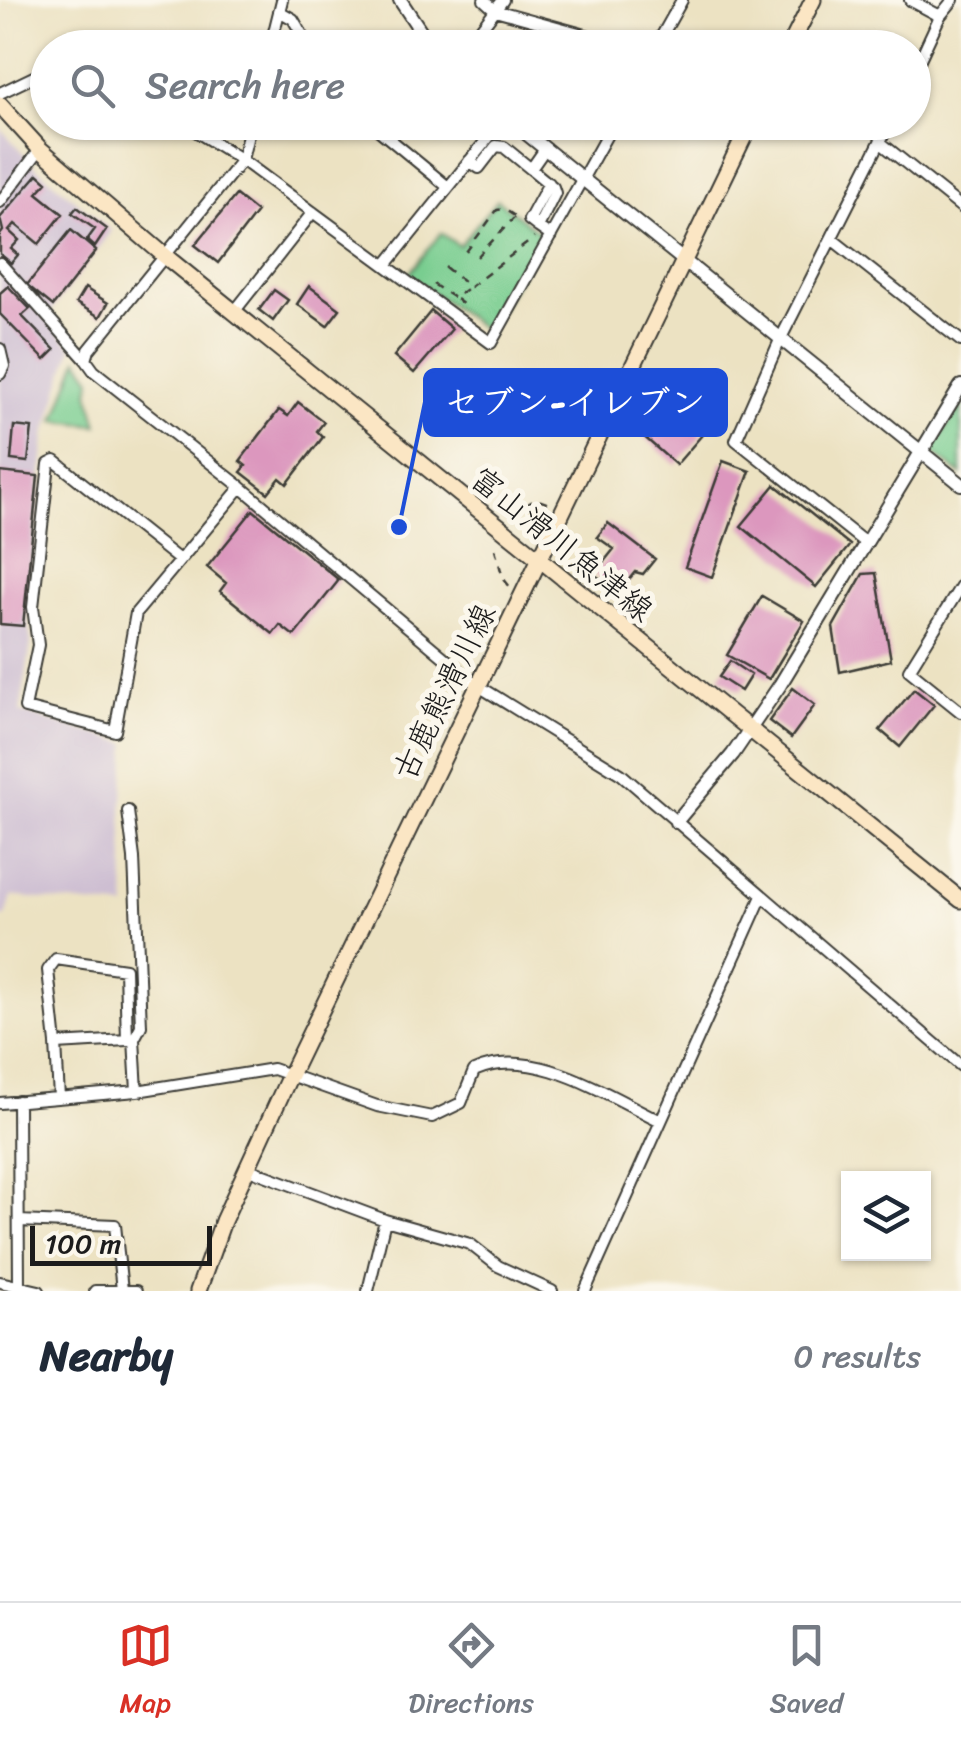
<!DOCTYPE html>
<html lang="en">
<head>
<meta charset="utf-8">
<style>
  :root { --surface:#fff; --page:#f6f6f7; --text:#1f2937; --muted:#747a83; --line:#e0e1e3; --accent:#d93025 }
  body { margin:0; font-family:Sriracha,"Klee One",sans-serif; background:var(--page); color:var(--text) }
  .controls { position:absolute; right:30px; bottom:30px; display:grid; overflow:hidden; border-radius:0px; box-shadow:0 2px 8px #0004 }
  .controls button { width:90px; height:90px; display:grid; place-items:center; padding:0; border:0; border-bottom:2px solid var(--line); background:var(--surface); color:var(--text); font:50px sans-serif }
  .scale { position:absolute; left:30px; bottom:25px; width:182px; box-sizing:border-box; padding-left:10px; border:5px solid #1c1c1c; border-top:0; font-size:28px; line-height:35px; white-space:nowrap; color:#1c1c1c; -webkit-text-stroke:8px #fbf7ec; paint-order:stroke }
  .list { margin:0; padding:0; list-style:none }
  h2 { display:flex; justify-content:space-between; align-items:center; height:130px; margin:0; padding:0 40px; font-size:42px }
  h2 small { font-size:32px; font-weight:400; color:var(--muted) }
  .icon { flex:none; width:55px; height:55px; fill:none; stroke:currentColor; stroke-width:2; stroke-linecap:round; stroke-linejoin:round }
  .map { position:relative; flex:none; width:961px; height:1291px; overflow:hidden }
  .search { position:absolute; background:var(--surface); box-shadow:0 2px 8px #0004; left:30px; right:30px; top:30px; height:110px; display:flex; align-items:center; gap:25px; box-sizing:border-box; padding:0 35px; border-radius:55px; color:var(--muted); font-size:38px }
  .sheet { height:310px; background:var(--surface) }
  nav { display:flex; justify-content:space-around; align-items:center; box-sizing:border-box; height:140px; border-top:2px solid var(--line); background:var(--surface); font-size:28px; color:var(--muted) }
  nav a { display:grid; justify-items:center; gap:5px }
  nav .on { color:var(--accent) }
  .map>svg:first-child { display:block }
</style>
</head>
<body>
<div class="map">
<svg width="961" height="1291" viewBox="0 0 961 1291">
  <rect width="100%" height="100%" fill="#fbf7ec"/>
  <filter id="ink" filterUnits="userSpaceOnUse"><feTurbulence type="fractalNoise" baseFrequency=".01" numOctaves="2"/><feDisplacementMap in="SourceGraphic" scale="20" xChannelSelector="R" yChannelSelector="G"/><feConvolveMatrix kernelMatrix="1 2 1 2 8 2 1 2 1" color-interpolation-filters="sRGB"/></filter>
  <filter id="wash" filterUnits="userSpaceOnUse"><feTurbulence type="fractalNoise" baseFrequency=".0048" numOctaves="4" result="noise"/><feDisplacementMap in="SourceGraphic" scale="40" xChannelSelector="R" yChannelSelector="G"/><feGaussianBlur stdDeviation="2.25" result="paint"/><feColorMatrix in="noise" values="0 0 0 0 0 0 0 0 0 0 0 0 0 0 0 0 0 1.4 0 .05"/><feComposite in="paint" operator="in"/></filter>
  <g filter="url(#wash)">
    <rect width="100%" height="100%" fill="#ece2c2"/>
    <path fill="#cdbed2" d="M0,128L37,168L112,231L46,318L72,347L45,437L27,615L31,643L20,712L127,743L122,811L126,908L12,896L6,917L0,916Z"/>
    <path fill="#79cd90" stroke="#4a7456" stroke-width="2.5" d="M497,200L543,235L489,328H482L408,275L441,233L459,246Z
      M78,359L92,378L89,392L98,425L55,421Z
      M961,404V475L931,451Z"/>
    <g id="blocks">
      <path fill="#dc97be" d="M38,174L47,182L37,193L63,214L39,244L15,224L9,231L19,240L11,249L18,255L11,263L0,254V235L3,231L0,218Z
        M236,195L257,212L218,263L195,245Z
        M77,207L107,229L95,247L87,240L95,229L72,213Z
        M71,230L96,251L53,306L27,285Z
        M8,286L30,309L22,316L55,350L45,360L0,314V293Z
        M309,286L340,309L327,326L297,304Z
        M85,288L108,303L100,317L76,303Z
        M274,290L288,300L273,321L259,310Z
        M431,311L452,329L414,373L394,356Z
        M298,402L324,422L317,431L323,437L287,484L280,478L268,493L241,472L246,466L240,461L279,410L288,416Z
        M666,404L702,435L676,465L641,434Z
        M14,426L32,428L28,462L11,460Z
        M723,461L750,471L712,577L685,567Z
        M0,472L38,476L23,626L0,624Z
        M775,485L850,545L816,587L741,526Z
        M253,510L339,580L294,636L280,625L273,634L220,591L226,583L207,567Z
        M608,523L655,559L643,574L635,572L618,593L594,574L614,549L597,537Z
        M876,573L891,660L840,672L833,627L863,574Z
        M762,596L804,621L769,679L727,655Z
        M730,661L751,675L741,691L719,677Z
        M793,688L815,705L791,738L769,721Z
        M914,689L934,705L900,747L880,730Z"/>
    </g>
  </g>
  <g filter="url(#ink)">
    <use href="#blocks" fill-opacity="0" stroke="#3b3a35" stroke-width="2.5"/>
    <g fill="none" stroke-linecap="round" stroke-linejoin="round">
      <defs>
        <path id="minor" d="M484,0L495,10L633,48
          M910,0L940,16
          M279,11L293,19L310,48
          M270,48L282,0
          M466,48L503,0
          M655,48L682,0
          M914,72L940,16L953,0
          M0,93L48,70
          M181,122L242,160L491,343L614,122
          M251,122L242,160L89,350L86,360L94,371L241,487L477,685L621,774L961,1066
          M369,122L448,187
          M881,143L961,207
          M469,161L479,168L496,146L504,147L531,169L545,149
          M531,169L553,187L555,193L538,227L551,236
          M0,202L40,149
          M538,227L529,220L549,183
          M833,240L961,341
          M0,263L86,360
          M386,265L501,122
          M234,312L313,212
          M0,349L4,366L0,374
          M864,542L736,440L780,340L890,122
          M178,559L55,461L49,464L33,607L38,645L25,708L115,731L136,613L241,487
          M961,586L909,670L961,712
          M128,811L134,858L141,1026L134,1039
          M56,1044L48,970L56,959L125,969L127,1040L134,1039L137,1091
          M59,1098L56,1044L127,1040
          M18,1101L19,1287
          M0,1103L137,1091L273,1069L377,1106L432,1117L461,1103L474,1071C532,1044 608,1096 661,1121
          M246,1168L385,1220L470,1244L498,1266L552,1291
          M19,1221L115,1225L122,1290
          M0,1282L39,1291
          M95,1291H136
          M368,1291L385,1220
          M585,1291L762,896"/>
        <path id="tertiary" d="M400,0L432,48
          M512,122L961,484
          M676,822L733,754L780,685L961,386"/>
        <path id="secondary" d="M789,48L813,0
          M0,105L40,149L165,256L961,900
          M198,1291L223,1221L291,1073L751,122"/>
      </defs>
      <use href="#minor" stroke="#3b3a35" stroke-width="14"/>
      <use href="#tertiary" stroke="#3b3a35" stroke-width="16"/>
      <use href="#secondary" stroke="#3b3a35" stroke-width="19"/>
      <path stroke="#3b3a35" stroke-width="2.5" stroke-dasharray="8 8" stroke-linecap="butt" d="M466,252L497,210L504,209L516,217
        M477,257L514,218
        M445,267L470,287L534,238
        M433,284L454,298L469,287
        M456,299L468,308
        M512,514L536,499L552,505
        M495,549L503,578L510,587"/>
      <use href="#minor" stroke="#fff" stroke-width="10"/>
      <use href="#tertiary" stroke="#fff" stroke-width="12"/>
      <use href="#secondary" stroke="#fbe6c4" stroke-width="15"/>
    </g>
  </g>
  <g text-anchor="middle" stroke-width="10" stroke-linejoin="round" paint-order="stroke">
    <g font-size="32" fill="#1c1c1c" stroke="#fbf7ec">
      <text transform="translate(562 544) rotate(39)" y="11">富山滑川魚津線</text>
      <text transform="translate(444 692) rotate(-64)" y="11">古鹿熊滑川線</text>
    </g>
  </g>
  <path fill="none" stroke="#1d4ed8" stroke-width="4" d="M399 527L425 402"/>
  <circle fill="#1d4ed8" stroke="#fbf7ec" stroke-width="4" cx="399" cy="527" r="10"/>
  <rect fill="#1d4ed8" stroke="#1d4ed8" stroke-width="4" x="425" y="370" width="301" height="65" rx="10"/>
  <g font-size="35" text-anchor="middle" font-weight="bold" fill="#fff">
    <text x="575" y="414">セブン-イレブン</text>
  </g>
</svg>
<div class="controls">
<button><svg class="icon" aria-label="layers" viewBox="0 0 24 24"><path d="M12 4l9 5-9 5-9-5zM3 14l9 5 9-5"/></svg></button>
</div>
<div class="scale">100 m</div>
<div class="search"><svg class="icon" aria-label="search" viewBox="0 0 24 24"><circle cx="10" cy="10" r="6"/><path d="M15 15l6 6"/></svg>Search here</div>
</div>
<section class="sheet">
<h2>Nearby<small>0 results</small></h2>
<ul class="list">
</ul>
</section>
<nav>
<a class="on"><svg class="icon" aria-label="map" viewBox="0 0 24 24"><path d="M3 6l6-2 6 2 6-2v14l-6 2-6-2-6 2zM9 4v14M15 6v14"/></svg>Map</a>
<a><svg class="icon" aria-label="directions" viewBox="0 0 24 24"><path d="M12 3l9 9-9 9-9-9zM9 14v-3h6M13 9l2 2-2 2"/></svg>Directions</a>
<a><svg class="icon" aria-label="saved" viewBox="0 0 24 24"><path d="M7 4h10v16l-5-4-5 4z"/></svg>Saved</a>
</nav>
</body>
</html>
